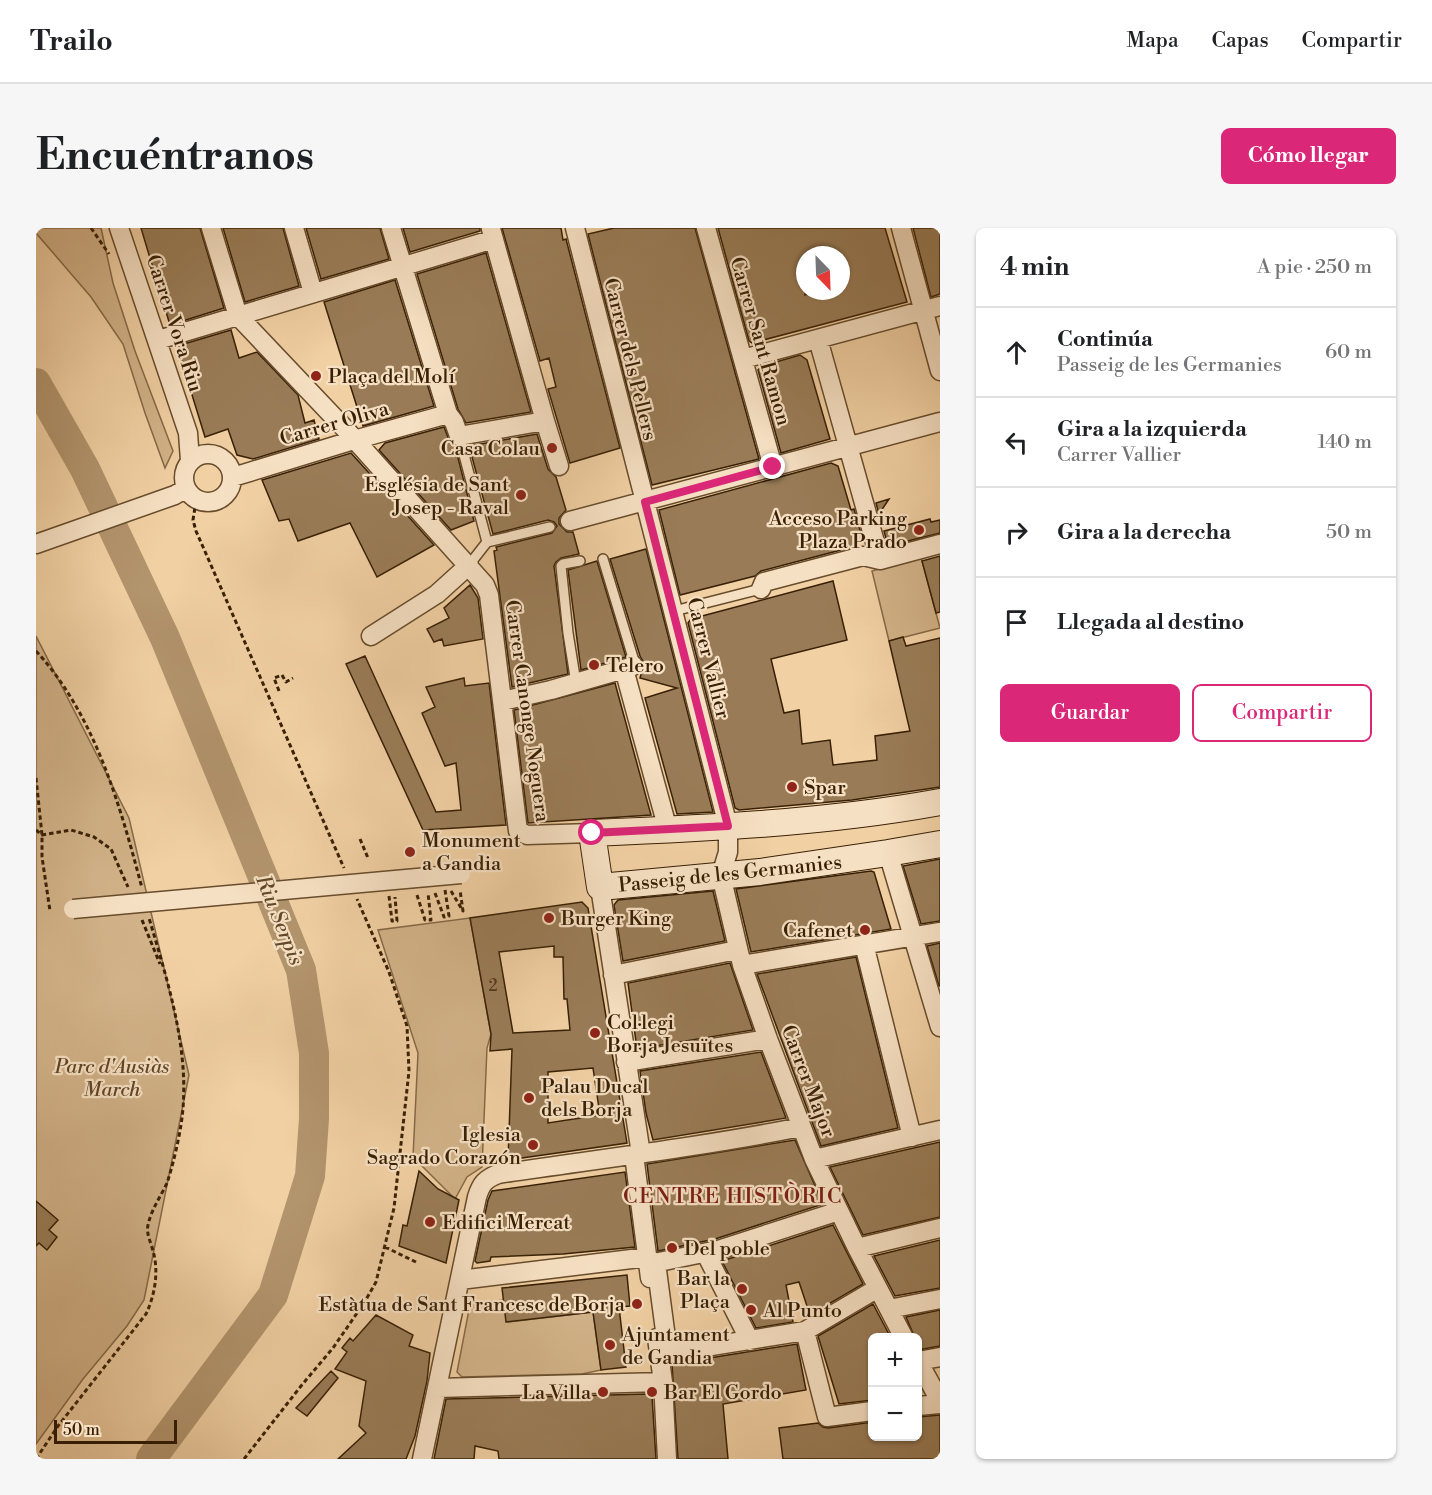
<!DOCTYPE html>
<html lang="es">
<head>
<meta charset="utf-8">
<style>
  :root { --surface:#fff; --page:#f6f6f6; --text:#202124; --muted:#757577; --line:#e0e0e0; --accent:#db2777 }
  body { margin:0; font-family:"Libre Bodoni",serif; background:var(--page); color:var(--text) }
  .controls { position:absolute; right:18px; bottom:18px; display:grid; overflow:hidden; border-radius:9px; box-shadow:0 2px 4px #0004 }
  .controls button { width:54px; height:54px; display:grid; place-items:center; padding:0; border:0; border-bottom:2px solid var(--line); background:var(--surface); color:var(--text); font:30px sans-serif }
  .compass { position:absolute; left:760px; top:18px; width:54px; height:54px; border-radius:50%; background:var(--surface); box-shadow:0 2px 4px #0004; rotate:157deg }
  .scale { position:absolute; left:18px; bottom:15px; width:123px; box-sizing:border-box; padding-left:6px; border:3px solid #392005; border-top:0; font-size:16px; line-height:21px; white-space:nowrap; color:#392005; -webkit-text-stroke:4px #f6e0c3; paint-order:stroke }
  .stop { position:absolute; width:18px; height:18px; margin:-14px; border:4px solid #db2777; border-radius:50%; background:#fff }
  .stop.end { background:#db2777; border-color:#fff; box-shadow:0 2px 6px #0008 }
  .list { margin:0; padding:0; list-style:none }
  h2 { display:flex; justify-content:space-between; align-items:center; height:78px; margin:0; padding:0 24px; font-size:26px }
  h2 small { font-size:20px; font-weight:400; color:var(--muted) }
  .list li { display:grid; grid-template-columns:39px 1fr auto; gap:18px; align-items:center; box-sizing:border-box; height:90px; padding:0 24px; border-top:2px solid var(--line) }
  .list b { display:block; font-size:22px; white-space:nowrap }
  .list p { margin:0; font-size:20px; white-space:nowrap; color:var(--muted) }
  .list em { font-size:20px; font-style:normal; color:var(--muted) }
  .actions { display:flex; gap:12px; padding:18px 24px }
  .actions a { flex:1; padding:14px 0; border:2px solid var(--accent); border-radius:9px; text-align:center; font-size:21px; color:var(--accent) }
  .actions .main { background:var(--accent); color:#fff }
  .icon { flex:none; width:33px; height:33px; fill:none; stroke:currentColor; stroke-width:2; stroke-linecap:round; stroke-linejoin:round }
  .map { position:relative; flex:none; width:904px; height:1231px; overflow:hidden; border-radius:9px }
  header { display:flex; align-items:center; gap:36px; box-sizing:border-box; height:84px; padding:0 30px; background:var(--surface); border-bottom:2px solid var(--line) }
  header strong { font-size:28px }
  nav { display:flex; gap:33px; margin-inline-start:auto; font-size:21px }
  .intro { display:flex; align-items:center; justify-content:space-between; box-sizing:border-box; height:144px; padding:0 36px }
  h1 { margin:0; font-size:42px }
  .button { padding:15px 27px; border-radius:9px; background:var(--accent); color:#fff; font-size:21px; font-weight:700 }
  main { display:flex; gap:36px; padding:0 36px }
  aside { flex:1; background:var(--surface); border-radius:9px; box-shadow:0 2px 4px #0004 }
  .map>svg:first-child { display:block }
</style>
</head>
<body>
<header>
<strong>Trailo</strong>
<nav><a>Mapa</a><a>Capas</a><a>Compartir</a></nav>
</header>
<div class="intro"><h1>Encuéntranos</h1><a class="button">Cómo llegar</a></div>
<main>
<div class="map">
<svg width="904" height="1231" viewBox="0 0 904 1231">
  <rect width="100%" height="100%" fill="#f1d0a3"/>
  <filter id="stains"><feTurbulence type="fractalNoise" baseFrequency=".00333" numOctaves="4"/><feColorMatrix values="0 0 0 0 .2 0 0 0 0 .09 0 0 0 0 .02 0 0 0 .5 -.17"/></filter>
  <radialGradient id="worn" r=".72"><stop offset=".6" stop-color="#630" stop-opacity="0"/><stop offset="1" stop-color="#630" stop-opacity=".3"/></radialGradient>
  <path fill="#d2b288" stroke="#866946" stroke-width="1.5" d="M0,0H65L77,55L99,123L137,223L129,240L109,185L87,116L55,69L0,5Z
    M885,329L904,400L853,413L836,343Z
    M0,408L93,590L153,847L108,1072L91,1098L47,1151L0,1216Z
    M434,690L455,806L451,820L446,939L431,949L419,971L377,929L382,825L342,702Z
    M468,1072L471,1094L557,1084L565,1142L546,1146L426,1149L421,1144L432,1087V1076Z"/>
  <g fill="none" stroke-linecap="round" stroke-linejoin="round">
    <path stroke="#b2946d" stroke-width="30" d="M0,155L49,241L129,410L265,742L278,825V891L274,948L237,1067L115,1231"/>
  </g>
  <path fill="#997c57" stroke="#392005" stroke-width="1.5" fill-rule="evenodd" d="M105,0H164L188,80L134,97Z
    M187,0H247L263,58L209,74Z
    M270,0H344L353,31L285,51Z
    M367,0H444V3L374,24Z
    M466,0H525L527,12L530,11L584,220L534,235L512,161L520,159L513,130L504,133Z
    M578,0H659L723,231L616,257L552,6Z
    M682,0H849L871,74L716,115L713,113ZM769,27H805V63H781L769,67Z
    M877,0H904V66L895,69Z
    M450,25L495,184L430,195L422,181L381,46Z
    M359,52L398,178L327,198L288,74Z
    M195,102L203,130L221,124L262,167L269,195L278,192L283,211L217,231L201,227L192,201L169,209L141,118Z
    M764,127L771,132L794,211L745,225L722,142L726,138Z
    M408,199L413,212L419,218L438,293L415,302L343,222L349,215Z
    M501,206L512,241L520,249L530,282L523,290V296L531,304H537L543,326L525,330L520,334L518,338L532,446L476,459L458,323L461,322L460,319L516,305L521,298L518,294L512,292L457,306L433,218Z
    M315,225L398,317L341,349L314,295L262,313L253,291L243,293L226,252Z
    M795,235L802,238L815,282L818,281L826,309L820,318L725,343L719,348L644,367L623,282Z
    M853,271L843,286L840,275Z
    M894,291L895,294L904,292V305L852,318L848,303Z
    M610,321L677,584L641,586L609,470L641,460L604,450L608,435L604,428L574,331Z
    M904,328V384L900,385L886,333Z
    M561,333L590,429L545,442L532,342Z
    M797,353L811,412L735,431L748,485L763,482L766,516L794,512L797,537L841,532L839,508L874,503L853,413L867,409L870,418L904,410V559L816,572L703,582L699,580L652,395L655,391Z
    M434,357L442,370L447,411L408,418L406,411L398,414L391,401L413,390L408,380Z
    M329,428L400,584L425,582L420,535L409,538L386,485L399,479L390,459L428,450L429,458L453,455L470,597L387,602L310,436Z
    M579,455L615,587L492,595L478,482Z
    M904,631V693L885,696L867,638Z
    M835,643L838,644L855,701L715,724L700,661Z
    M677,663L689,713L587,733L578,677L582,672Z
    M546,674L552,680L591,915L472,932L476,821L454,823L455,806L434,690ZM518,718V729H527L528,771H531L534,802L477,805L463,724ZM557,840L564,887L512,895V844Z
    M904,715V758H903L891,718Z
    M820,729L862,900L785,918L721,746Z
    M694,735L717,802L601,821L592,755Z
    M725,824L750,890L617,912L610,885L604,843Z
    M759,912L787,976L679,1011L622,1023L611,936Z
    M904,914V989L827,1007L794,939Z
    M383,943L402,961L423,972L410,1035L363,1018L367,997L371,998Z
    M589,944L599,1019L527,1026L455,1029L454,1033L441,1035L439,1033L452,972L456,963Z
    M0,973L22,992L13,1002L21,1009L11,1022L3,1015L0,1018Z
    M797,997L827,1056L774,1087L763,1054L750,1057L757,1094L720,1100L686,1033Z
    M904,1012V1060L859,1068L838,1028Z
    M591,1047L594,1078L583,1079L590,1139L565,1142L557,1084L470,1094L466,1060Z
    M837,1076L855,1110H837V1172L803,1176L782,1108Z
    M904,1082V1118L882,1122V1110H879L870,1089Z
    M340,1087L377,1107L373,1118L394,1125L391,1153L379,1208L370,1231H302L330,1205L323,1198L330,1153L299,1141L311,1124L306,1120L314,1110L317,1113Z
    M761,1116L770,1162L687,1176L692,1231H642L636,1136Z
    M295,1143L302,1150L271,1188L260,1180Z
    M612,1166L616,1168L620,1231H463L462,1223L439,1218L438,1231H398L410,1171Z
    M904,1187V1231H747L743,1200L782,1195L787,1199L792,1200L837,1194V1209H882V1189Z"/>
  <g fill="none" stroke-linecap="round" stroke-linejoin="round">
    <defs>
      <path id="lane" d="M423,208L451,314
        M567,331L598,433
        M433,337L451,314L514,299
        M638,383L728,360
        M540,455L532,405L525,338L527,336L544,333"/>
      <path id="street" d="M83,0L152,205L154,233
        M175,0L202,88L312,204L449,357L453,367L482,603L491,607L556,605
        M258,0L277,65
        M355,0L412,186L418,194L423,208L509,193L523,238
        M539,0L692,598V624L685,647L706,737L732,811L778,931L821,1020L868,1110
        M670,0L737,239
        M865,0L904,143
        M455,1L509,193
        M782,111L844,332
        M122,112L458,11
        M707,131L904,78
        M148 250a24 24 0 1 1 48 0a24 24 0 1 1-48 0Z
        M197,249L318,212L412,186
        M534,293L904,194
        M0,316L139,267L150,260
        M725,361L728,354L827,328L844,332L904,316
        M335,408L401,366L433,337
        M588,441L632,602
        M466,473L515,462L595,439L597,437
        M852,625L904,799
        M564,659L605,926
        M828,716L876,909
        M706,737L904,704
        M577,747L701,722
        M590,834L732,811
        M598,927L614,1050
        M778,931L904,902
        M821,1020L904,1000
        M670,1026L714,1113
        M620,1035L632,1125L769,1103L842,1060
        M613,1036L682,1022L803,983
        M424,1052L612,1029
        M853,1081L904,1071
        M769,1103L791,1189L836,1183
        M621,1110L627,1154L631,1231
        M882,1133L904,1173
        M882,1133L904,1129
        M401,1160L627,1154
        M882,1178L904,1176
        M386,1231L441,969C445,956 449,951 462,946C563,931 665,919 765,899"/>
      <path id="secondary" d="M904,574C789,595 673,600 556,605L564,659L724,644L852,625L904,616"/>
    </defs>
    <use href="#lane" stroke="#674c2c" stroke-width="12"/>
    <use href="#street" stroke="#674c2c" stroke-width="21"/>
    <use href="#secondary" stroke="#392005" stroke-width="28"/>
    <path stroke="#392005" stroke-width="3" stroke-dasharray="4.5 3" stroke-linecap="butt" d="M55,0L73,26
      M160,273L157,292L160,303L308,640
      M0,423C59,487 84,577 106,660
      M243,463L238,450L246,447L250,454L257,450
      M0,550L6,607V629L14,683
      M0,602L6,607L35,602L58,609L75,621L92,659
      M324,611L332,630
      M415,663L427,683L424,662
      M399,665L408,689L413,688L409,662
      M381,667L389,692H395L392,665
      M353,668L356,693H361L359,669
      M106,692L124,736
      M349,1019L380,1034
      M0,1231L22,1198L110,1086C119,1067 123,1043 117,1023C115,1014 110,1006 112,997C115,982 125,968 131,955C137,937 142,915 145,897C156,827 132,755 113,690
      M208,1231L265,1158L297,1120L328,1075L340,1054L358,980L373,843L371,798L353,744L321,671"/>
    <use href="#lane" stroke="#f6e0c3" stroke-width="9"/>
    <use href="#street" stroke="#f6e0c3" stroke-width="18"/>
    <use href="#secondary" stroke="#f6e0c3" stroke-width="26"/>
    <defs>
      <path id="street-bridge" d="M37,681L425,646"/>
    </defs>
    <use href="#street-bridge" stroke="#674c2c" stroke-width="21" stroke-linecap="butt"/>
    <use href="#street-bridge" stroke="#f6e0c3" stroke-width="18"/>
  </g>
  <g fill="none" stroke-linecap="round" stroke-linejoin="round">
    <path stroke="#db2777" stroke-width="8" d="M556,605L692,598L609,274L737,239"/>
  </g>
  <g fill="#8f2418" stroke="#f6e0c3" stroke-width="2">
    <circle cx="280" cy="148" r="6"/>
    <circle cx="516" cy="220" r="6"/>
    <circle cx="485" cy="267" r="6"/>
    <circle cx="883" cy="302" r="6"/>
    <circle cx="558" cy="437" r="6"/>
    <circle cx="756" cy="559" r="6"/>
    <circle cx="374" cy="624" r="6"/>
    <circle cx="513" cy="690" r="6"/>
    <circle cx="829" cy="702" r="6"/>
    <circle cx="559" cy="805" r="6"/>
    <circle cx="493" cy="870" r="6"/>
    <circle cx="497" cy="917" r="6"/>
    <circle cx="394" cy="994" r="6"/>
    <circle cx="636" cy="1020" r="6"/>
    <circle cx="706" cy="1061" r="6"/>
    <circle cx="601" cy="1076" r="6"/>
    <circle cx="715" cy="1082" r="6"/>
    <circle cx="574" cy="1117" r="6"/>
    <circle cx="567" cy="1164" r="6"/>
    <circle cx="616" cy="1164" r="6"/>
  </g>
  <g text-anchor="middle" stroke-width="4.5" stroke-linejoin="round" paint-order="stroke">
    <g font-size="16" fill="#51371a">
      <text x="457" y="763">2</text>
    </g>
    <g font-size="20" fill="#392005" stroke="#f6e0c3">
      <text transform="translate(139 95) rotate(72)" y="7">Carrer Vora Riu</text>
      <text transform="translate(725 113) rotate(74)" y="7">Carrer Sant Ramon</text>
      <text transform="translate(595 131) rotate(76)" y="7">Carrer dels Pellers</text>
      <text transform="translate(298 195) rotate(-16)" y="7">Carrer Oliva</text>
      <text transform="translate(673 430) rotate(76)" y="7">Carrer Vallier</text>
      <text transform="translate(492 483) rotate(82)" y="7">Carrer Canonge Noguera</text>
      <text transform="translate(694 645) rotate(-6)" y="7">Passeig de les Germanies</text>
      <text transform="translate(773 853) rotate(69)" y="7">Carrer Major</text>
    </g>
    <g font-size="20" fill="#392005" stroke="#f6e0c3" text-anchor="start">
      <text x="292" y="155">Plaça del Molí</text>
      <text x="504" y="227" text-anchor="end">Casa Colau</text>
      <text x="473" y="263" text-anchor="end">Església de Sant<tspan x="473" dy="23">Josep - Raval</tspan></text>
      <text x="871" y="297" text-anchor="end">Acceso Parking<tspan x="871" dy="23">Plaza Prado</tspan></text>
      <text x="570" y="444">Telero</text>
      <text x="768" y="566">Spar</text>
      <text x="386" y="619">Monument<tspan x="386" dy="23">a Gandia</tspan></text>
      <text x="525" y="697">Burger King</text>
      <text x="817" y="709" text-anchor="end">Cafenet</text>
      <text x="571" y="801">Col·legi<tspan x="571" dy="23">Borja Jesuïtes</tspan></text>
      <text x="505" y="865">Palau Ducal<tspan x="505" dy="23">dels Borja</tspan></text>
      <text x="485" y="913" text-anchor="end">Iglesia<tspan x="485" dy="23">Sagrado Corazón</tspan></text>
      <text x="406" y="1001">Edifici Mercat</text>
      <text x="648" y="1027">Del poble</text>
      <text x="694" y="1057" text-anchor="end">Bar la<tspan x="694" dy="23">Plaça</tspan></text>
      <text x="589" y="1083" text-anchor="end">Estàtua de Sant Francesc de Borja</text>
      <text x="727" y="1089">Al Punto</text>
      <text x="586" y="1113">Ajuntament<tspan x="586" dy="23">de Gandia</tspan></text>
      <text x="555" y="1171" text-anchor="end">La Villa</text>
      <text x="628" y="1171">Bar El Gordo</text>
    </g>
    <g font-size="20" font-style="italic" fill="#5f4426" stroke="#f6e0c3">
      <text x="76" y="845">Parc d'Ausiàs<tspan x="76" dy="23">March</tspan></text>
    </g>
    <g font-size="21" font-style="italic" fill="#634929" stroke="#f6e0c3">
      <text transform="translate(244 692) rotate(68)" y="7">Riu Serpis</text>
    </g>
    <g font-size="21" letter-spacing="1.5" fill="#7a1f14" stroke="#f6e0c3">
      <text x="697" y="975">CENTRE HISTÒRIC</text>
    </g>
  </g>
  <rect width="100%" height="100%" filter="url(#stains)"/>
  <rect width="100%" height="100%" fill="url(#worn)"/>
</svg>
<div class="controls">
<button>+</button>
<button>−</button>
</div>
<svg class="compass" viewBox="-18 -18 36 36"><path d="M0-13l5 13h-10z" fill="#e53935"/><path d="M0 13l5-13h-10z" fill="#757577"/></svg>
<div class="scale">50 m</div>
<div class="stop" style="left:556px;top:605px"></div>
<div class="stop end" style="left:737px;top:239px"></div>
</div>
<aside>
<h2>4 min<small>A pie · 250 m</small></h2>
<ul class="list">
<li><svg class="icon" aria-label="ahead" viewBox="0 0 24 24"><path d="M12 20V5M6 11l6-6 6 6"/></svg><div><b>Continúa</b><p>Passeig de les Germanies</p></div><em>60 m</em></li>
<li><svg class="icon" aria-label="left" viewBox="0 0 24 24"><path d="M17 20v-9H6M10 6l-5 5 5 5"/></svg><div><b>Gira a la izquierda</b><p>Carrer Vallier</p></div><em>140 m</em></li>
<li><svg class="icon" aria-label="right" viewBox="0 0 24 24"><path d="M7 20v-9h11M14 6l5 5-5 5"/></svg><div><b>Gira a la derecha</b></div><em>50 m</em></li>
<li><svg class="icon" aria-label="arrive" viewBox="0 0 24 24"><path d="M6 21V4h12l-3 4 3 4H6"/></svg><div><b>Llegada al destino</b></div></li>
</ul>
<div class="actions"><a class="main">Guardar</a><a>Compartir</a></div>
</aside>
</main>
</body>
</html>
